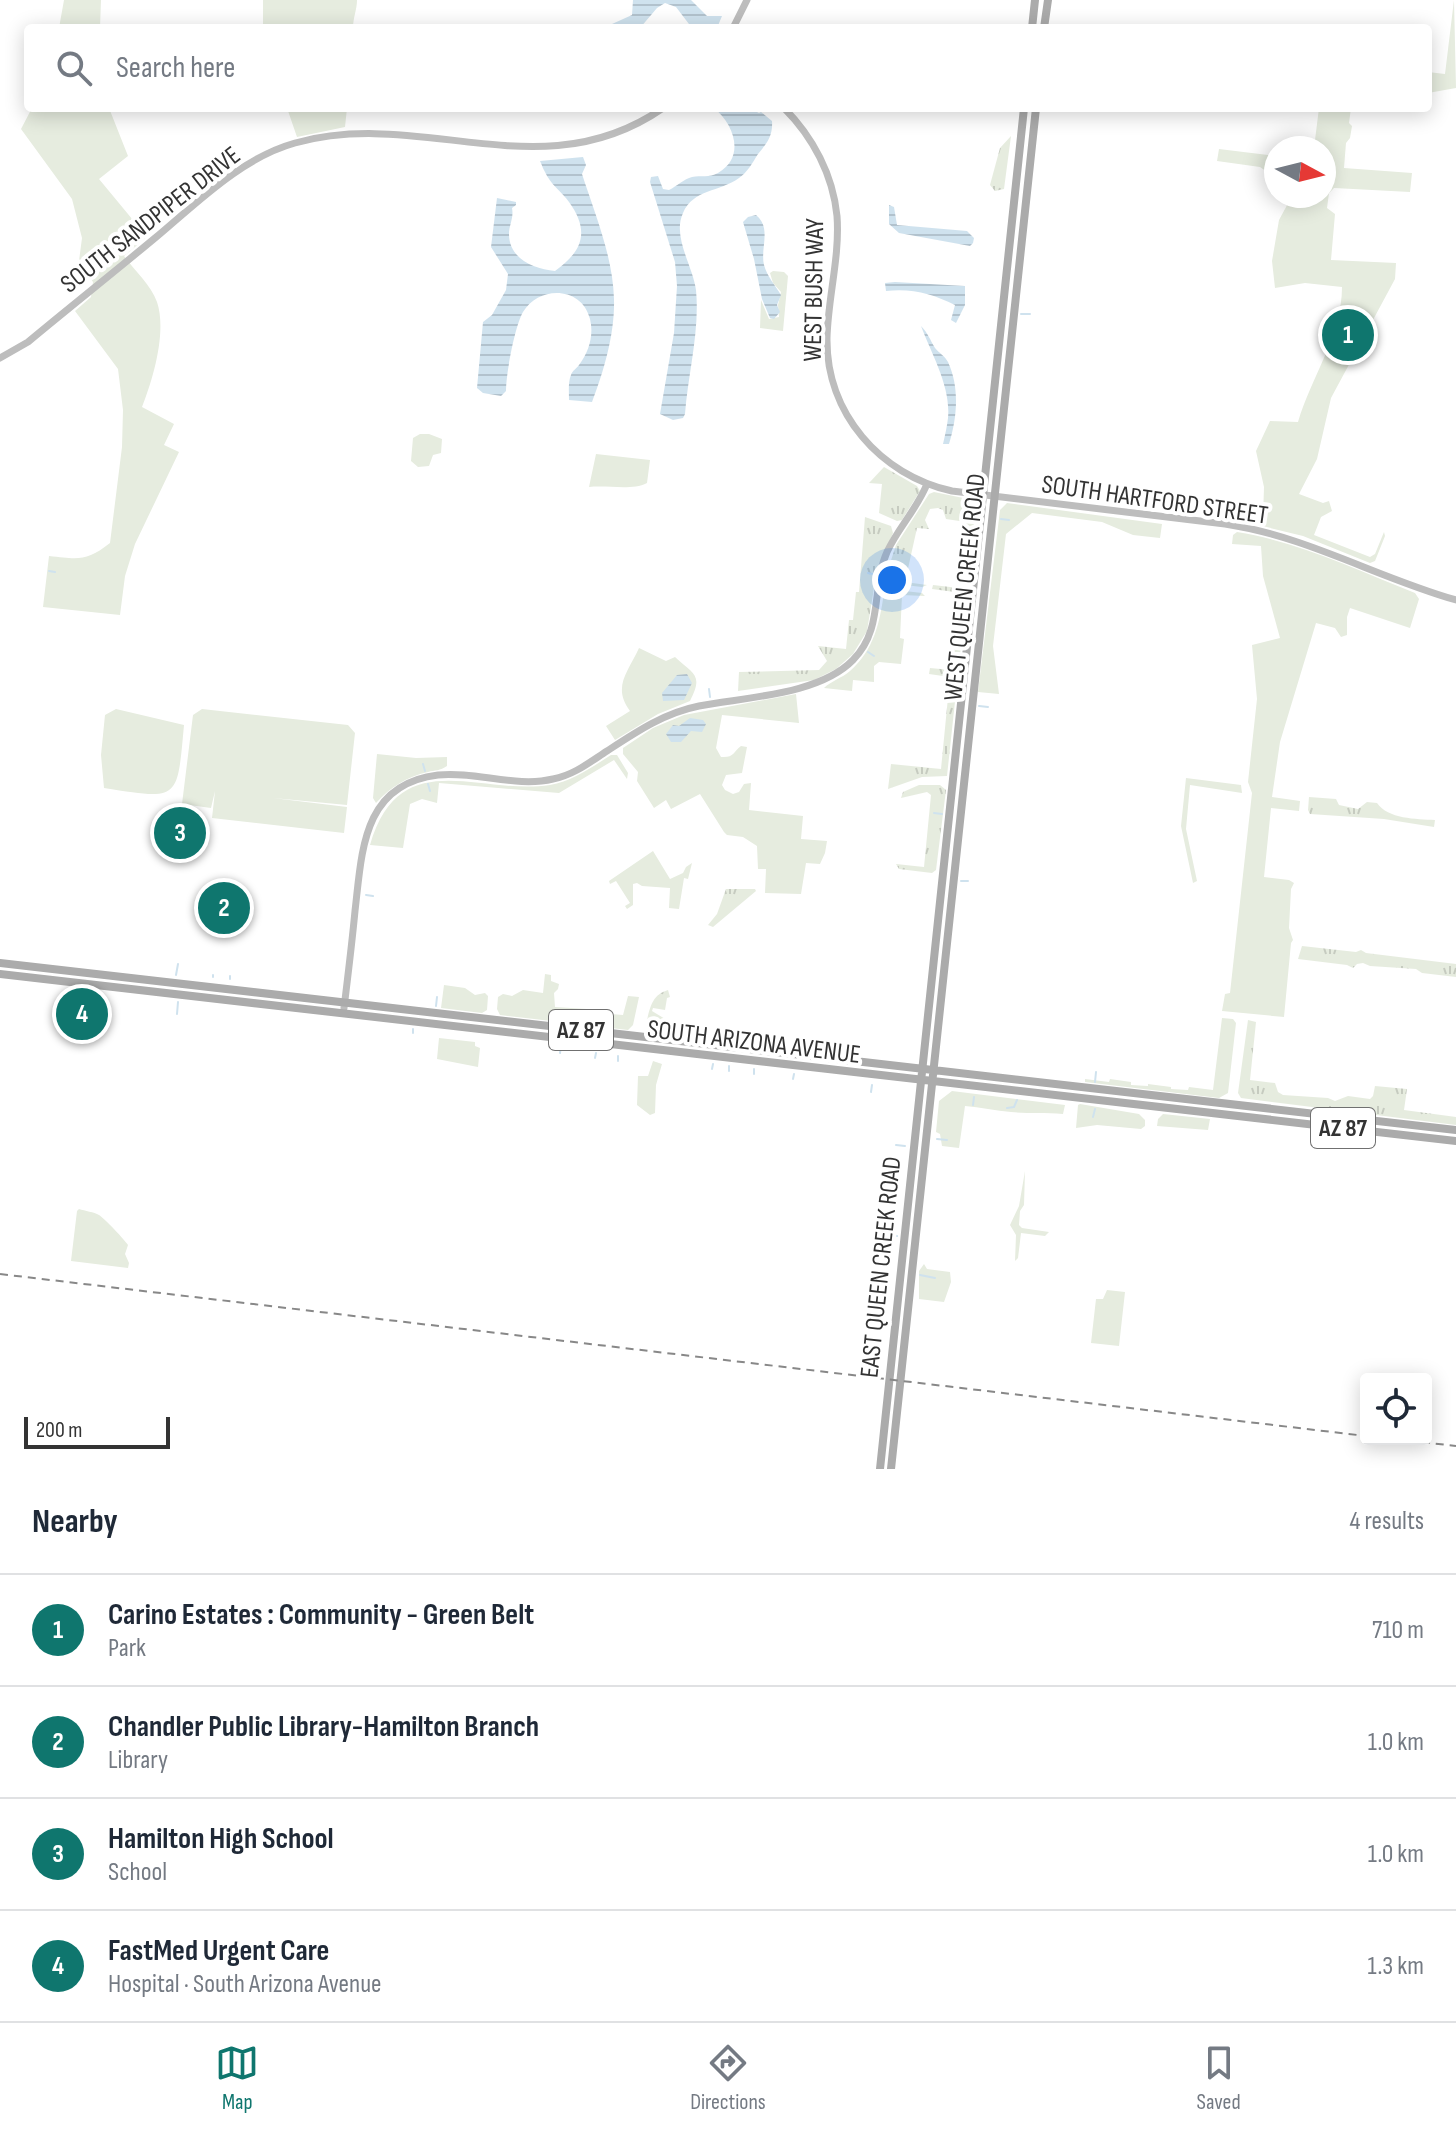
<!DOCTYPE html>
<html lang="en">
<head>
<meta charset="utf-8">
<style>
  :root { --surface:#fff; --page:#f6f6f7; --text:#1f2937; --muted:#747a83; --line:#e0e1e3; --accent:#0f766e }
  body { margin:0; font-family:"Sofia Sans Condensed",sans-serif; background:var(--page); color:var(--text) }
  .controls { position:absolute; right:24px; bottom:24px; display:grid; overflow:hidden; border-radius:8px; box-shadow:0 4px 20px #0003 }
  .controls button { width:72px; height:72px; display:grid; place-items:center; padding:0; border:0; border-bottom:2px solid var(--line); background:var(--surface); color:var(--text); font:40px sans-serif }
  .compass { position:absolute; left:1264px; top:136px; width:72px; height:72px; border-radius:50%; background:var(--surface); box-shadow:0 4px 20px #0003; rotate:97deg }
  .scale { position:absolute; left:24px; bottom:20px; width:146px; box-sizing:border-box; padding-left:8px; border:4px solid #333; border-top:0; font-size:22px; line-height:28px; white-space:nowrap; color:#333; -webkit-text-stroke:6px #fff; paint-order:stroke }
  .you { position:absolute; left:892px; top:580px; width:28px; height:28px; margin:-20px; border:6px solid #fff; border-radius:50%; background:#1a73e8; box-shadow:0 0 0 12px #1a73e833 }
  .badge { display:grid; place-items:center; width:52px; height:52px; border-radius:50%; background:var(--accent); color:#fff; font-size:26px; font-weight:700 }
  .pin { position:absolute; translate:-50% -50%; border:4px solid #fff; box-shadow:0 2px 8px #0006 }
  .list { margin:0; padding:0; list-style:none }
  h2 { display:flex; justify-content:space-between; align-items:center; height:104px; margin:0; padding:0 32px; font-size:34px }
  h2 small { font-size:26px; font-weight:400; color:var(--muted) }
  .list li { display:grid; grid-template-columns:52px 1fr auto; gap:24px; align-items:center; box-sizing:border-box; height:112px; padding:0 32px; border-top:2px solid var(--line) }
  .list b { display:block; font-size:30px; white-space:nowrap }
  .list p { margin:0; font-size:26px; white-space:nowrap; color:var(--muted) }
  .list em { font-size:26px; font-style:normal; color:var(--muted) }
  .icon { flex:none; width:44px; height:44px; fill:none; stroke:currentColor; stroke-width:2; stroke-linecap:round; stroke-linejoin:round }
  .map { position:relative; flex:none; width:1456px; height:1469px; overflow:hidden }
  .search { position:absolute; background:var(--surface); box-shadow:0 4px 20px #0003; left:24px; right:24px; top:24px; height:88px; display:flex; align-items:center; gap:20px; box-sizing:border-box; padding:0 28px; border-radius:8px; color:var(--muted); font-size:30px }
  .sheet { height:552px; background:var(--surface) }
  nav { display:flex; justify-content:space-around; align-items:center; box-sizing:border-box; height:112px; border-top:2px solid var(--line); background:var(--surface); font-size:22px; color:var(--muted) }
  nav a { display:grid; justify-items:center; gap:4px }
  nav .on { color:var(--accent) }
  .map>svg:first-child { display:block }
</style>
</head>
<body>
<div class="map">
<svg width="1456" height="1469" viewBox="0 0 1456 1469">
  <defs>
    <pattern id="grass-tufts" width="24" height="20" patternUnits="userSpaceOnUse" patternTransform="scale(2)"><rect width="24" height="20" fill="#e6ecdf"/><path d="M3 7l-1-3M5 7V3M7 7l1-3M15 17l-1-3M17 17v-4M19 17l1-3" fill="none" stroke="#c6cbc0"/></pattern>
    <pattern id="water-rules" width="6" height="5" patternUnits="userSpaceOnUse" patternTransform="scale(2)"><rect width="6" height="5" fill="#cfe2ee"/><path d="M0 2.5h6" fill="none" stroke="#b2c2cd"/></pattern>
  </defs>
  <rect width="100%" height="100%" fill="#fff"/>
  <path fill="url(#grass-tufts)" d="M1011,136L1004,189L995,191L990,185L1000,148Z
    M884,467L917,486L920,491L902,520L897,521L879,513L882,484L869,483Z
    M934,492L973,500L976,506L947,776L922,777L888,789L891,764L941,769L950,677L929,674L930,668L951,670L955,638L951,637L955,592L932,589L933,585L959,588L966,522L946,519L943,510L938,508L930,509L925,520L929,529L917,528L905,582L927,585L922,587L888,583L885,579L896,545L929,494Z
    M865,517L891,526L893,533L877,570L867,631L853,654L836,669L814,680L738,691L739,672L819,670L827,661L818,646L846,649L849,620H853L856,592H859Z
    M919,785H940L946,790L936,870L932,873L899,869L896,864L924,867L931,795L927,792L901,798L903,792Z
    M1309,797L1336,799L1339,805L1358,809L1367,802L1377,803C1388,819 1416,819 1435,820L1434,827L1384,819L1310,814L1308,810Z
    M726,889H755L756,891L713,927L708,925L717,914Z
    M1302,946L1356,952L1361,950L1366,953L1456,964V977L1422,973L1416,969L1370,966L1363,963L1357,964L1353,968L1347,965L1298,959Z
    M668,990L670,997L667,998L665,1010L653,1008L652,1011L675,1025L678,1032L651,1029L646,1024C650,1009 651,995 668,990Z
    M1248,1020L1256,1022L1250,1080L1275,1083L1278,1092L1283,1095L1328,1098L1335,1101L1348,1096L1370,1099L1373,1096L1375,1086L1407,1089L1404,1110L1456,1117V1125L1241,1098L1238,1093Z"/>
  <path fill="#e6ecdf" d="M64,0H101L100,28H59Z
    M263,0H357C357,10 353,17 353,28H263Z
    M1454,0L1456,88L1428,93V72L1445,74Z
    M32,108H109L128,156L99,179L147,237L124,256C135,271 151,285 157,302C167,332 153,379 142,407L174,424L164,445L179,452L135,544L125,576L120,615L43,607L49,556C78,559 86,562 110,543L122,447L123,410L118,369L75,311L91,297L93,282L79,261L82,238L72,199L21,129Z
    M287,108H347L345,127L297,137Z
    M1319,108H1351L1349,123L1352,126L1350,138L1346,143L1344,168L1412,173L1410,192L1334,188L1329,193L1327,208L1335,214L1331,260L1396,263L1395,279L1331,398L1317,459L1299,494L1323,503L1329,501L1332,511L1321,517L1314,535L1370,557L1375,554L1384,532L1385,536L1375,561L1370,563L1303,536L1238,520L1236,515L1263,518L1264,487L1256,451L1270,421L1298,422C1311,378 1342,335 1342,287L1305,283L1275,288L1272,261L1279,220L1292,196H1324V148H1314Z
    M1219,149L1276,156V178L1260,167L1217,161Z
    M773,271L784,272L788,276L783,331L760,328L761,300L769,319L779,317L778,305L781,292L773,283L770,273Z
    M429,434L442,439L441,453L433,455L429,466L418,467L411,461L413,438L420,434Z
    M596,454L650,460L647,483C631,491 609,485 589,487Z
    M1007,503L1162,524L1160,538L1133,535L1102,522L1032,513L1006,534L993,646L999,694L978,692L1000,510Z
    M1237,532C1299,542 1357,570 1415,593L1419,599L1410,628L1350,608L1347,617V635L1341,637L1335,628L1316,623L1280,742L1272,797L1300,801L1299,811L1271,808L1264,877L1289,880L1294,883L1291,889L1289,928L1293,940L1291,943L1284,1017L1222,1011L1225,994L1230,993L1252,793L1248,782L1257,699L1252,645L1280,638L1263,576L1261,546L1232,544L1233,535Z
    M887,589L922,593L925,596L902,595L900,638L904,639L901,664L879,662L874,666V682L853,680L852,691L824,688C831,681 842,678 850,671C874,650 880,622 884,592Z
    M639,648L666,661L675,657C693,674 704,674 690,701L658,714L615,740L606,726L630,711C612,687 628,672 639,648Z
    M796,694L799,723L722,715L716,748L721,757C734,758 733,752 741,746L747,747L742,773L726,775L722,785L725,790L733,794L739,792L744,784L751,783L749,810L803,816L801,839L827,841L825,853L820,864L806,863L801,894L765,893L766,869H758L757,846L743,837L727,835L724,832L700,794L671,809L666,800L654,808L637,781L638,772L623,754V748L653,728L684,715Z
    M116,709L184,725C177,801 180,800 104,788L101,755L105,715Z
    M202,709L348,725L355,733L347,805L273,798L347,807L344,833L212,818L215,791L211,808L182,804L193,715Z
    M377,754L416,758L447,757V766C440,771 435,770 428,772C406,777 391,787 376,803L373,798Z
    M611,755H617L628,773L627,779L614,760L559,793L439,783L437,803L422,799L410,804L403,848L370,845C400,743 479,796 550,785C573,781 592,767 611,755Z
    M1186,778L1241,785L1242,793L1190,785L1186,829L1197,881L1193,883L1181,826Z
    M653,851L670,879L683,873L686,867L692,863L688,879L684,878L679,909L669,908L670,888L642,886L637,883L633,884V905L627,909L625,906L630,903L616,881L610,884L609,881Z
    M545,974L551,975V981L559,984L558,989L554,993L555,1007L587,1009V1012L623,1015L628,996L639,997L633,1025L628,1030L500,1015L497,1009L498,997L503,994L512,996L523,990L543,993Z
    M444,985L465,988L475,995L485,993L488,996L487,1010L482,1013L441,1008Z
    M1222,1018L1233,1019L1236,1023L1228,1093L1219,1098L1085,1082V1079L1109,1082L1110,1079L1131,1082V1085L1148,1086V1084L1171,1087V1089L1188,1090L1189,1087L1213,1090Z
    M439,1038L475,1042V1046L480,1048L478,1067L437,1059Z
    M653,1061L662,1064L656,1085L655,1113L650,1115L637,1105L638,1076H648Z
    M952,1091L1065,1105L1063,1114C1046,1112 1030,1114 1011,1112C996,1111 980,1107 965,1106L959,1148L942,1146L940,1134L936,1132L939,1101Z
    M1080,1104L1139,1114L1145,1120V1126L1141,1129L1097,1125L1076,1128L1078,1105Z
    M1163,1114L1210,1119L1208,1130L1157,1126L1158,1119Z
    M1025,1171L1024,1205L1020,1211L1019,1225L1022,1228L1049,1232L1045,1236L1021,1233L1018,1258L1015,1261L1016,1235L1010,1225L1019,1206Z
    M79,1209C85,1211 94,1212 99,1215C104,1218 125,1240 128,1245L125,1254L129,1263L128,1268L71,1261L77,1211Z
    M924,1264L927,1269L950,1272L951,1282L944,1302L919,1299V1271Z
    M1107,1290L1125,1292L1119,1346L1091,1343L1096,1299H1103Z"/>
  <path fill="url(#water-rules)" d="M633,0H691L707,16H722L717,28H692L676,7L665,3L657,8L640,28H611L612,24L632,15Z
    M714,108H749L759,113L761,112L772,121C773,136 767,143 758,154C753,162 747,173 739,178C720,192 693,189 683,213C672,237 693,266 696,290C700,331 688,374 685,414L683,418L673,420L660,414L674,333L677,286L675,262L650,182L651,177L658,176L663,189L669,190C677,186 684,179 692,177C701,175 709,178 718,173C746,157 734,124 714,108Z
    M583,157L586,165L582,174C595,214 613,257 614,299C615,333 604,371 592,402L569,400C569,392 568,382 571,375C572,371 577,368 579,365C589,352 594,335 590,319C582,286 539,285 523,312C515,326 506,373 506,391L501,396L483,393L477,388L483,322L492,315L506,290L508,274L491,247L497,198L516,202V205L512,208C514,218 509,225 509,234C509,259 534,269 555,271C583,251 590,231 569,202C562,192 550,184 545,172C543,169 542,165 540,161Z
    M889,205L894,207L897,225L967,231L974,238L973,243L970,246L899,233L889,224Z
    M756,215C772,228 760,248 764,265C767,276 775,285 781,295L777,305L780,312L774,319L770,318L762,299L754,259L743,222L748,217Z
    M895,282L965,286V305L956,323L951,320L955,305C933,294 912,288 886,291L885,283Z
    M921,326C928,333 930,340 935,348C939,353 945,356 948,362C960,388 957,418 949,444H943C945,435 947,427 948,418C951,387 932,355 921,326Z
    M687,674L692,683L684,700L663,701L662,693L677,675Z
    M690,718L703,720L706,724L702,732L691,731L681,742H671L666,734L673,725L679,726Z"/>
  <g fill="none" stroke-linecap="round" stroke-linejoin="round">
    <path stroke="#cfe2ee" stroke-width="2" d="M104,258L106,268
      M1021,314H1030
      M965,509L974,510
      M1001,519L1009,520
      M49,571L55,572
      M868,573L877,575
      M888,576L894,577
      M958,601L964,602
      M868,652L874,656
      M709,689L710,697
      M979,706L988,707
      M423,764L425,771
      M428,784L430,791
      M934,813L942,814
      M961,881H968
      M366,895L373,896
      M176,975L178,964
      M213,977V975
      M230,979V976
      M436,1006L437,997
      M177,1014L178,1002
      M564,1021L565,1012
      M590,1024L591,1017
      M413,1033V1029
      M560,1053L561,1046
      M595,1058L596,1053
      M618,1061V1056
      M712,1069L713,1064
      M729,1071V1066
      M754,1074V1069
      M793,1079L794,1074
      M1095,1082L1096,1072
      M871,1092L872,1085
      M973,1105L974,1097
      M1007,1108L1014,1107L1017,1100
      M1093,1117L1095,1109
      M937,1139L947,1140
      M896,1145L905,1146
      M885,1234L897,1236
      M920,1275L935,1278"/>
    <path stroke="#bdbdbd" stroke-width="7" d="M733,28L747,0
      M784,108C813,137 833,175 837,216C840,257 828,297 827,338C826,413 880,475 952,491L1225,524C1306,536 1378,578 1456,600
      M0,358L28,342C70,307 113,273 155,238C197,203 241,158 295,143C423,107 542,192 663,108
      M344,1008C348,975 352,943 355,911C362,852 362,784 438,775C476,771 516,788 553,779C574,775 590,762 607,751C636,732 664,713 699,706C746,697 819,695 853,660C884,629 871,588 887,552C898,528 917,509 927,484"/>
    <path stroke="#ababab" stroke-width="8" d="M1032,28L1035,0
      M1044,28L1048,0
      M0,963L1456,1130
      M0,974L1456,1141
      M880,1469L1024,108
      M891,1469L1036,108"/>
    <path stroke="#888" stroke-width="2" stroke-dasharray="8 6" stroke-linecap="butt" d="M0,1274L1366,1436
      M1394,1439L1456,1446"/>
  </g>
  <g text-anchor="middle" stroke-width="8" stroke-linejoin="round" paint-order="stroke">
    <g fill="#fff" stroke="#707070" stroke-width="2">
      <rect x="549" y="1010" width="64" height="40" rx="6"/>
      <rect x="1311" y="1108" width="64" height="40" rx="6"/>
    </g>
    <g font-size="24" font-weight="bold" fill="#333">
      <text x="581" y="1038">AZ 87</text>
      <text x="1343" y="1136">AZ 87</text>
    </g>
    <g font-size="26" fill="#333" stroke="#fff">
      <text transform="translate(150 219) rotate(-38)" y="9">SOUTH SANDPIPER DRIVE</text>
      <text transform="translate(813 290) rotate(-89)" y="9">WEST BUSH WAY</text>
      <text transform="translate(1155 499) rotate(8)" y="9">SOUTH HARTFORD STREET</text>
      <text transform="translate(964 587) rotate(-84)" y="9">WEST QUEEN CREEK ROAD</text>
      <text transform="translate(754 1041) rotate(7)" y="9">SOUTH ARIZONA AVENUE</text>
      <text transform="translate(880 1267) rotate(-84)" y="9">EAST QUEEN CREEK ROAD</text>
    </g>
  </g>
</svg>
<div class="controls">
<button><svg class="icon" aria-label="locate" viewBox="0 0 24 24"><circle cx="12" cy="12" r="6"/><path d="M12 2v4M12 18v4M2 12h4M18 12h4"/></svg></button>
</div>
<svg class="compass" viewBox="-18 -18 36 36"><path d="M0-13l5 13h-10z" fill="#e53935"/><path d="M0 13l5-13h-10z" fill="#747a83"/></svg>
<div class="scale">200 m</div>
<div class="you"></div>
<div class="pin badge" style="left:1348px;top:335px">1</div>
<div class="pin badge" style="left:224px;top:908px">2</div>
<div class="pin badge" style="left:180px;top:833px">3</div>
<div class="pin badge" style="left:82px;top:1014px">4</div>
<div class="search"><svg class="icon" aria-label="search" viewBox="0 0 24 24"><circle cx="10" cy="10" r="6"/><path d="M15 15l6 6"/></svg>Search here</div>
</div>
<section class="sheet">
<h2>Nearby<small>4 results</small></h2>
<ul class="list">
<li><span class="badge">1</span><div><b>Carino Estates : Community - Green Belt</b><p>Park</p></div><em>710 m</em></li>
<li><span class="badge">2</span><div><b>Chandler Public Library-Hamilton Branch</b><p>Library</p></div><em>1.0 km</em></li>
<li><span class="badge">3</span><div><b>Hamilton High School</b><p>School</p></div><em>1.0 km</em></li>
<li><span class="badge">4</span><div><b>FastMed Urgent Care</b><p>Hospital · South Arizona Avenue</p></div><em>1.3 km</em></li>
</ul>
</section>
<nav>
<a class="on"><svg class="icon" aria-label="map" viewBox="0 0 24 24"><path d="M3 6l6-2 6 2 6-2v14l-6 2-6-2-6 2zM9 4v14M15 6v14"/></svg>Map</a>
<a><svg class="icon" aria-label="directions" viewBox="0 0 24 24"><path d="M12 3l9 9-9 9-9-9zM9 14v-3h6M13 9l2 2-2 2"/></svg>Directions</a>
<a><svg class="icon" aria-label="saved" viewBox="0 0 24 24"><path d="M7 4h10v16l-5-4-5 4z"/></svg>Saved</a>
</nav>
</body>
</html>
